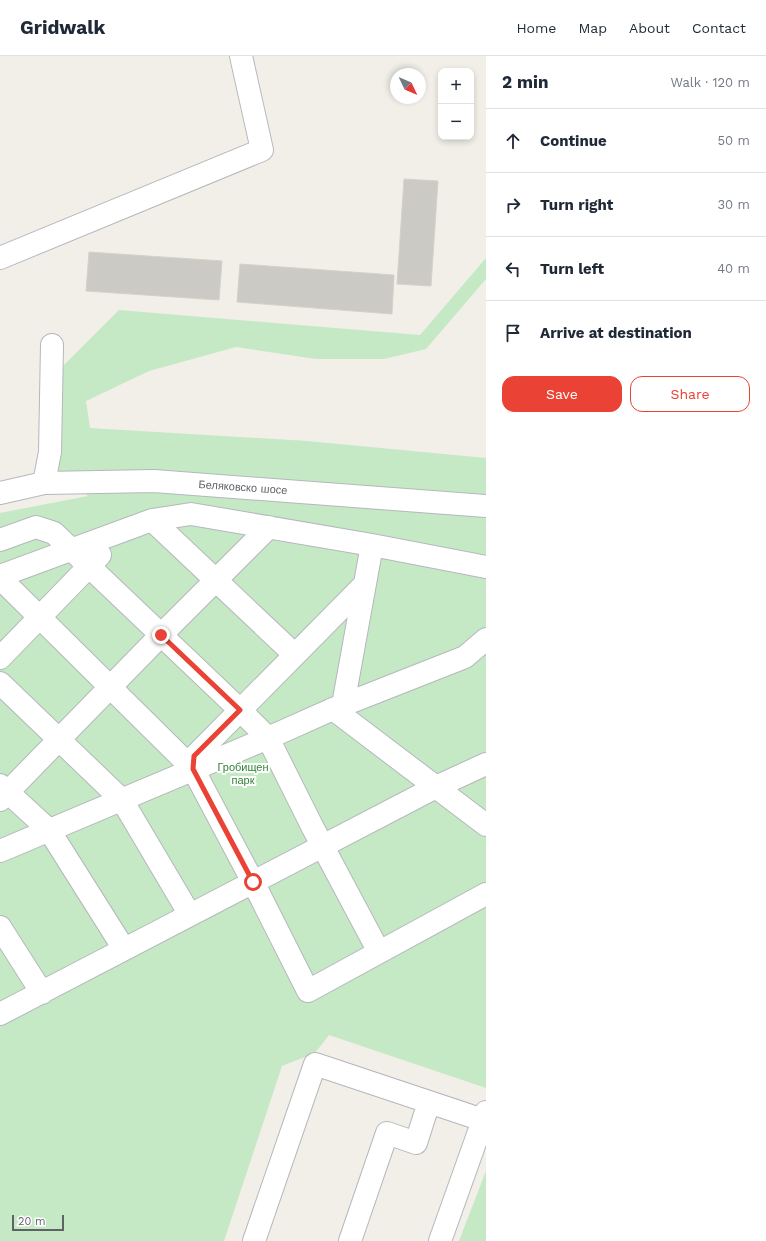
<!DOCTYPE html>
<html lang="en">
<head>
<meta charset="utf-8">
<style>
  :root { --surface:#fff; --page:#f2f2f3; --text:#1f2937; --muted:#747a83; --line:#e0e1e3; --accent:#ea4335 }
  body { margin:0; font-family:"Work Sans",sans-serif; background:var(--page); color:var(--text) }
  .controls { position:absolute; right:12px; top:12px; display:grid; overflow:hidden; border-radius:8px; box-shadow:0 2px 6px #0003 }
  .controls button { width:36px; height:36px; display:grid; place-items:center; padding:0; border:0; border-bottom:1px solid var(--line); background:var(--surface); color:var(--text); font:20px sans-serif }
  .compass { position:absolute; left:390px; top:12px; width:36px; height:36px; border-radius:50%; background:var(--surface); box-shadow:0 2px 6px #0003; rotate:134deg }
  .scale { position:absolute; left:12px; bottom:10px; width:52px; box-sizing:border-box; padding-left:4px; border:2px solid #5f6368; border-top:0; font-size:11px; line-height:14px; white-space:nowrap; color:#5f6368; -webkit-text-stroke:3px #fff; paint-order:stroke }
  .stop { position:absolute; width:12px; height:12px; margin:-9px; border:3px solid #ea4335; border-radius:50%; background:#fff }
  .stop.end { background:#ea4335; border-color:#fff; box-shadow:0 1px 4px #0008 }
  .list { margin:0; padding:0; list-style:none }
  h2 { display:flex; justify-content:space-between; align-items:center; height:52px; margin:0; padding:0 16px; font-size:17px }
  h2 small { font-size:13px; font-weight:400; color:var(--muted) }
  .list li { display:grid; grid-template-columns:26px 1fr auto; gap:12px; align-items:center; box-sizing:border-box; height:64px; padding:0 16px; border-top:1px solid var(--line) }
  .list b { display:block; font-size:15px; white-space:nowrap }
  .list em { font-size:13px; font-style:normal; color:var(--muted) }
  .actions { display:flex; gap:8px; padding:12px 16px }
  .actions a { flex:1; padding:9px 0; border:1px solid var(--accent); border-radius:12px; text-align:center; font-size:14px; color:var(--accent) }
  .actions .main { background:var(--accent); color:#fff }
  .icon { flex:none; width:22px; height:22px; fill:none; stroke:currentColor; stroke-width:2; stroke-linecap:round; stroke-linejoin:round }
  .map { position:relative; flex:none; width:486px; height:1185px; overflow:hidden }
  header { display:flex; align-items:center; gap:24px; box-sizing:border-box; height:56px; padding:0 20px; background:var(--surface); border-bottom:1px solid var(--line) }
  header strong { font-size:19px }
  nav { display:flex; gap:22px; margin-inline-start:auto; font-size:14px }
  main { display:flex }
  aside { flex:1; background:var(--surface) }
  .map>svg:first-child { display:block }
</style>
</head>
<body>
<header>
<strong>Gridwalk</strong>
<nav><a>Home</a><a>Map</a><a>About</a><a>Contact</a></nav>
</header>
<main>
<div class="map">
<svg width="486" height="1185" viewBox="0 0 486 1185">
  <rect width="100%" height="100%" fill="#f1efe8"/>
  <path fill="#c5e8c5" d="M486,202V223L426,293L384,303H316L236,291L149,315L86,345L90,372L307,385L486,402V1032L329,979L315,997L282,1010L224,1185H0V457L88,440L53,409L48,325L119,254L420,279Z
    M486,1115V1185H459Z"/>
  <path fill="#cccac5" stroke="#d6d1c6" d="M404,123L438,125L431,230L397,228Z
    M89,196L222,205L219,244L86,235Z
    M240,208L394,219L392,258L237,246Z"/>
  <g fill="none" stroke-linecap="round" stroke-linejoin="round">
    <defs>
      <path id="minor" d="M0,202L262,94L241,0
        M44,427L50,396L52,289
        M0,437L44,427L154,425L486,450
        M152,464L295,599
        M0,484L36,471L54,477L240,654L268,682L313,772L379,896
        M0,520L152,464L191,458L372,489L486,511
        M0,522L193,713L253,826L308,935L486,838
        M0,602L100,499
        M0,627L122,744L190,859
        M343,649L372,489
        M333,653L486,769
        M193,713L194,701L364,529
        M0,729L49,774L124,893
        M0,744L161,579L269,471
        M0,795L268,682L333,653L465,601L486,583
        M0,871L42,937
        M0,958L436,731L486,708
        M254,1185L315,1008L486,1065
        M350,1185L387,1077L416,1087L429,1046
        M440,1185L486,1056"/>
    </defs>
    <use href="#minor" stroke="#b5b8bc" stroke-width="24"/>
    <use href="#minor" stroke="#fff" stroke-width="22"/>
  </g>
  <g fill="none" stroke-linecap="round" stroke-linejoin="round">
    <path stroke="#ea4335" stroke-width="5" d="M161,579L240,654L194,700L193,713L253,826"/>
  </g>
  <g text-anchor="middle" stroke-width="4" stroke-linejoin="round" paint-order="stroke">
    <g font-size="11" fill="#5f6368" stroke="#fff">
      <text transform="translate(243 431) rotate(4)" y="4">Беляковско шосе</text>
    </g>
    <g font-size="11" fill="#348238" stroke="#fff">
      <text x="243" y="715">Гробищен<tspan x="243" dy="13">парк</tspan></text>
    </g>
  </g>
</svg>
<div class="controls">
<button>+</button>
<button>−</button>
</div>
<svg class="compass" viewBox="-18 -18 36 36"><path d="M0-13l5 13h-10z" fill="#e53935"/><path d="M0 13l5-13h-10z" fill="#747a83"/></svg>
<div class="scale">20 m</div>
<div class="stop" style="left:253px;top:826px"></div>
<div class="stop end" style="left:161px;top:579px"></div>
</div>
<aside>
<h2>2 min<small>Walk · 120 m</small></h2>
<ul class="list">
<li><svg class="icon" aria-label="ahead" viewBox="0 0 24 24"><path d="M12 20V5M6 11l6-6 6 6"/></svg><div><b>Continue</b></div><em>50 m</em></li>
<li><svg class="icon" aria-label="right" viewBox="0 0 24 24"><path d="M7 20v-9h11M14 6l5 5-5 5"/></svg><div><b>Turn right</b></div><em>30 m</em></li>
<li><svg class="icon" aria-label="left" viewBox="0 0 24 24"><path d="M17 20v-9H6M10 6l-5 5 5 5"/></svg><div><b>Turn left</b></div><em>40 m</em></li>
<li><svg class="icon" aria-label="arrive" viewBox="0 0 24 24"><path d="M6 21V4h12l-3 4 3 4H6"/></svg><div><b>Arrive at destination</b></div></li>
</ul>
<div class="actions"><a class="main">Save</a><a>Share</a></div>
</aside>
</main>
</body>
</html>
